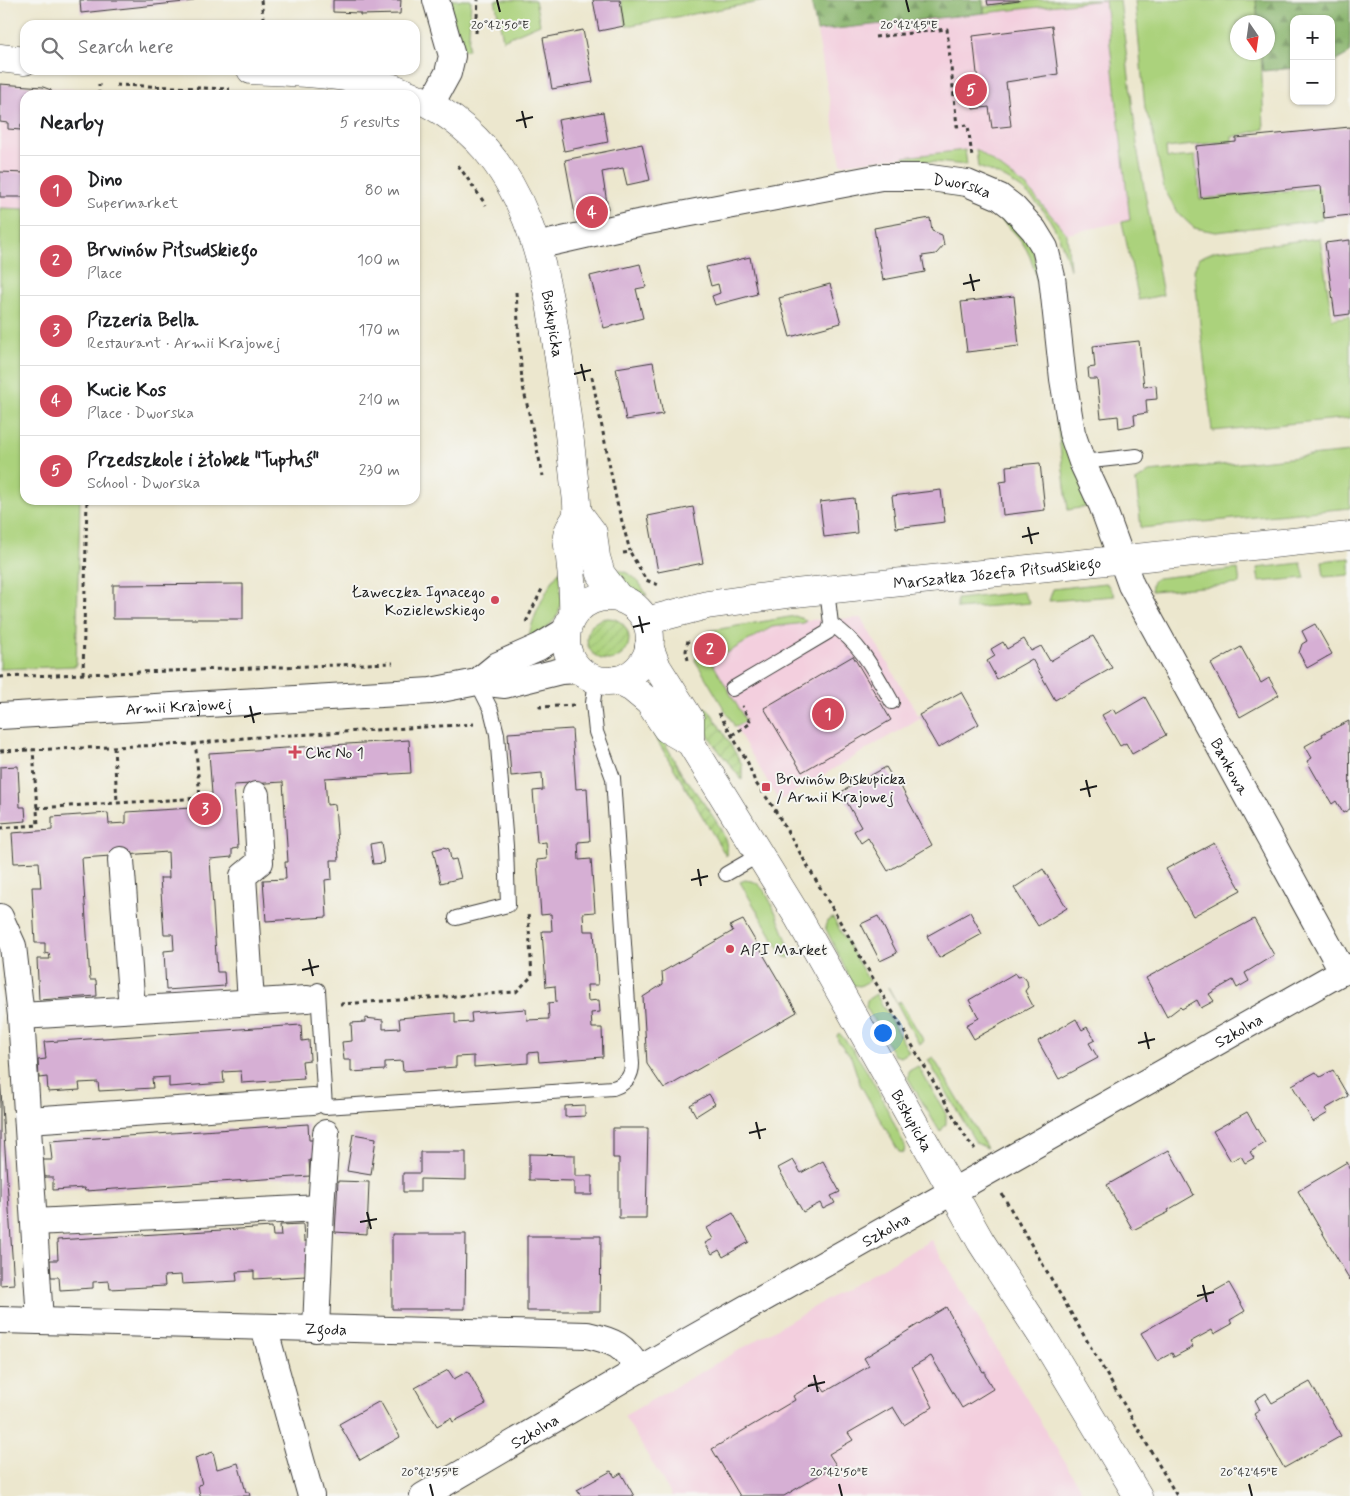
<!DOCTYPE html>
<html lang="en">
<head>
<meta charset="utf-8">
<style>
  :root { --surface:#fff; --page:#f2f2f2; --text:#202124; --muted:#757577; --line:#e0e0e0; --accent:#d1495b }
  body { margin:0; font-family:Mynerve,sans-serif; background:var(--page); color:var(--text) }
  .controls { position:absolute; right:15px; top:15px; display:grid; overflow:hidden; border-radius:10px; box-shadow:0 1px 4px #0004 }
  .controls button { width:45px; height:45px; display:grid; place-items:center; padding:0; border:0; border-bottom:1px solid var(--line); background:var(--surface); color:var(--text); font:25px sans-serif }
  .compass { position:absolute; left:1230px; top:15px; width:45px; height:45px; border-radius:50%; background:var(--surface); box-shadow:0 1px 4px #0004; rotate:167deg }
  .you { position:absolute; left:882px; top:1032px; width:18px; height:18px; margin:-12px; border:4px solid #fff; border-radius:50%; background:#1a73e8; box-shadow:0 0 0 8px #1a73e833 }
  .badge { display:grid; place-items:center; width:32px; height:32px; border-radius:50%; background:var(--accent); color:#fff; font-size:16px; font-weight:700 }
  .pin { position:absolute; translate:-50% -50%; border:2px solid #fff; box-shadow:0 1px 5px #0006 }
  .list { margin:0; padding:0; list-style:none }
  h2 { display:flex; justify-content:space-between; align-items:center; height:65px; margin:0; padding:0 20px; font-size:21px }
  h2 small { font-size:16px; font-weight:400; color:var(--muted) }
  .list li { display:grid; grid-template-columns:32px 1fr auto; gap:15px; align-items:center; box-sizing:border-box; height:70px; padding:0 20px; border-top:1px solid var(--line) }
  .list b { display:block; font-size:19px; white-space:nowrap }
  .list p { margin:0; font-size:16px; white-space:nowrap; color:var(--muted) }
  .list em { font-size:16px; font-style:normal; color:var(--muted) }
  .icon { flex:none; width:28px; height:28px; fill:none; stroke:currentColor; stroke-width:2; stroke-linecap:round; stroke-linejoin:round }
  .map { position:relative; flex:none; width:1350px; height:1496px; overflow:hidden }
  .search { position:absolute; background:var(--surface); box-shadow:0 1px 4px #0004; left:20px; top:20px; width:400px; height:55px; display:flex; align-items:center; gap:12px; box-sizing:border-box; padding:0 18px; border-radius:15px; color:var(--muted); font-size:19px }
  .panel { position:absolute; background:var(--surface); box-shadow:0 1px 4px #0004; left:20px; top:90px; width:400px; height:415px; border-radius:15px }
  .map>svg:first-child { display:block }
</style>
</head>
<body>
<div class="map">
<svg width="1350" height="1496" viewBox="0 0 1350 1496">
  <defs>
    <pattern id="forest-firs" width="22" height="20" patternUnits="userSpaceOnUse" patternTransform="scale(1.25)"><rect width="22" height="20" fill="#88b46c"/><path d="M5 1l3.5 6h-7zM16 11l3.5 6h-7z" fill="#6e9258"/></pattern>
    <pattern id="garden-furrows" width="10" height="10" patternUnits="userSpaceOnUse" patternTransform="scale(1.25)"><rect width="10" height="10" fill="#abd27c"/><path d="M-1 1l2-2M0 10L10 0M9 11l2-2" fill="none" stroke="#93b46b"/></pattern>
  </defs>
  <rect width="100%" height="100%" fill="#f6f6f2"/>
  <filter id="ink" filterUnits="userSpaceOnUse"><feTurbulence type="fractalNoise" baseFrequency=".02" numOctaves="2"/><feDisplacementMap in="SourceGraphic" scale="10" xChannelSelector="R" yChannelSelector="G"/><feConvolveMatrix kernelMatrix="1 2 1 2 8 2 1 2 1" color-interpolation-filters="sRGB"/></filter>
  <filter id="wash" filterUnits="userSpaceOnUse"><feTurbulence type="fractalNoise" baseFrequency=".0096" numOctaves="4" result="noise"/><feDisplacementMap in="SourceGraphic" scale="20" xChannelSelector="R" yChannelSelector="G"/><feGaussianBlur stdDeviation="1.12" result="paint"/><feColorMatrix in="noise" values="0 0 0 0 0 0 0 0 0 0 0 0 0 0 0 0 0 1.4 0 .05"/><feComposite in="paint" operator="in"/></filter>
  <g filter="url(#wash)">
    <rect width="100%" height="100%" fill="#ece7ce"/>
    <path fill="#f3cfde" d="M1105,0L1130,220L1067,234L1027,187L977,149L841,164L817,31Z
      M0,84L91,91V95H25V209L0,208Z
      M861,618L920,718L779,801L704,674L711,661L769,625L806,620Z
      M931,1240L1085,1496H672L624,1416Z"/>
    <path fill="#abd27c" stroke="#64774c" d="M448,0H471L468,50H463Z
      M495,0H535L540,24L503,40Z
      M621,0H771L626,26Z
      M1035,0H1104L984,13V7Z
      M1105,0H1120L1138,153L1163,295L1139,300L1122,222L1130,220Z
      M1135,0H1256L1258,22H1238V52L1261,53L1264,129L1232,137V141L1166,148L1167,158L1195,156L1200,199L1319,188L1322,220L1216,232L1194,228L1179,214L1164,189L1152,128L1145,109Z
      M976,149L1027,187L1067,234L1070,270C1057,218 1031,184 978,167Z
      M965,150L967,165L903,159V157Z
      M949,190L1001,211L1031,244L1044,290L1039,294C1037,284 1036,273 1032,263C1021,225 977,201 941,192Z
      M0,208L25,209V500H80L76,666L0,669Z
      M1320,238L1332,319L1350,316V418L1212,431L1194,270L1199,258L1215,251Z
      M1049,358L1091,506L1068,510Z
      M1350,452V508L1141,528L1136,481L1149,472Z
      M1350,558V575L1324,577L1322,561Z
      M1301,563L1305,578L1259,582L1257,568Z
      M610,569C629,570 639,579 647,596L623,584Z
      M1238,569L1240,584L1152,591C1151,585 1152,580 1158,578Z
      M560,571C561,614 565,615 529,642C526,630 550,580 560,571Z
      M1105,583L1108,585L1115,596L1049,601L1053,589Z
      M1023,592L1030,603L957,609V599Z
      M795,616L806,620L804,623L772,627L713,661L722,642L706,635L708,631Z
      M697,656L712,662L746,721L735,727L695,660Z
      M745,880C751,881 756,881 760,886C772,897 785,938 793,955L790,958L784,957L740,882Z
      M833,918L869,981L860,986L853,985L825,927L827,921Z
      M888,987L897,1003L900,1001L924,1041L919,1044Z
      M876,994L909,1052L901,1057L894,1055L866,1007L867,1000Z
      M839,1033C869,1066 885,1106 905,1146L904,1153L899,1152L860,1084L851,1057L838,1041L837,1035Z
      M933,1057L987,1148L976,1143L928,1060Z
      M918,1066L946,1114V1124L940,1132L908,1078L909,1071Z"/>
    <path fill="url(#forest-firs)" stroke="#526844" d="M811,0H983L984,13L817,31Z
      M1256,0H1350V53L1331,64V19H1294V68L1263,71L1261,53L1268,52V22H1258Z"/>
    <path fill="url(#garden-furrows)" stroke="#64774c" d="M587 639a21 21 0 1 1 42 0a21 21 0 1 1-42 0Z
      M691,706L707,709L712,714L742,764V780L715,746Z
      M657,728L685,780L689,782C700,801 733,835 726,856L654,735Z"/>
    <g id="blocks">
      <path fill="#d6afd4" d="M80,0H193V1L81,13Z
        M333,0H401L400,14L360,15V13L333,12Z
        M593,0H620L624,26L599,31Z
        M987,0H1019V1L988,5Z
        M1052,26L1058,74L1006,82L1011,126L992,128L989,107L973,109L970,84L978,83L973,36Z
        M583,30L593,82L552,89L543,38Z
        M0,84L43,87L51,90V95H25V124H21V130L8,129V123L0,122Z
        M603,112L608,142L564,151L558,120Z
        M1350,127V215L1324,218L1321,186L1201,198L1196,146L1236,142V138Z
        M642,144L650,180L627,185L623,168L602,172L608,209L575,215L565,160Z
        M0,172L25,173V197H0Z
        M930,218L932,231L942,235L944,245L936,254L922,256L925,272L883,280L874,228Z
        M1350,240V314L1335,316L1325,243Z
        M750,257L757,294L715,305L712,296L720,293L718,284L711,286L706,267Z
        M640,264L646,287L636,289L643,318L604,328L590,276Z
        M830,284L841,323L790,337L779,298Z
        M1014,296L1019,346L967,352L961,302Z
        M1139,341L1144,387L1156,385L1157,399L1146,400L1147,413L1134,415L1135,425L1119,428L1118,416L1101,418L1097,379H1089L1088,368L1095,367L1093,346Z
        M653,362L663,414L626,420L616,368Z
        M1040,463L1045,510L1003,515L1000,482L1007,481L1006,466Z
        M941,490L945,522L896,528L892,496Z
        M854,498L857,533L824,537L820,502Z
        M693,507L703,563L658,572L648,516Z
        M243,584V619H113V585Z
        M1315,624L1332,654L1307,668L1299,653L1302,644L1307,641L1302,631Z
        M1093,636L1112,668L1055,700L1032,659L997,679L987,661L995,656L991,649L1003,642L1007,649L1024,639L1031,651L1041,646L1050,661Z
        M709,638L719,643L711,659L701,655Z
        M1241,647L1261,683L1269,678L1279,695L1240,717L1211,664Z
        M853,656L891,720L802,772L764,708Z
        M961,692L979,724L938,748L919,715Z
        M1145,697L1166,735L1132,754L1126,743L1120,746L1102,715L1113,709L1116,714Z
        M1349,721L1350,809L1343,813L1336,801L1332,804L1319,782L1307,761L1312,758L1305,746L1323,736L1322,734Z
        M572,729L576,789L587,788L590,841L578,842L579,860L591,859L595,912L583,913L584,931H594L598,985H587L588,1001L599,1000L600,1012L591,1013L592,1028H602L603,1057L539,1062L538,1052L528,1053V1063L474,1067V1056L456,1057V1067L403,1071L402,1061L385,1062V1070L351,1072V1060H344L342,1042L352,1041L351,1023L365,1022V1018L383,1020V1029L400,1028L399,1018L455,1013V1023L472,1022L471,1013L526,1009L527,1020L549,1019L548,1003L556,1002L555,986L546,987L542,931H552L551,914L541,915L537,860L547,859L546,842L537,843L533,791L543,790L542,773L511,776L508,733Z
        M409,740L411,773L325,778L327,805L335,804L339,860H331L332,879L325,880L327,917L266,921L263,880L286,879L285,862H288L283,782L234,785L238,848L232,849V857L210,859L217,972H224L225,986L166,990L164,951L174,950L173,934H164L160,878H169L168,852L82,858L90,980H96L97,996L39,1000L37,959H50L49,953L45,954V943H35L32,887H41L39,862L14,863L12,833L52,830V817L108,813L109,824L126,823V812L208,807L207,794H212L209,753Z
        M18,766L20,807H25L26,821L0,823V767Z
        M886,767L897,785L899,783L932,845L888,871L868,838L861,843L854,831L861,827L841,792Z
        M381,842L384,863L373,864L370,844Z
        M1214,843L1241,890L1193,916L1166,869Z
        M444,847L449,849L451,860L456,859L461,878L441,883L433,850Z
        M1043,869L1067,908L1038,926L1014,888Z
        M970,912L982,934L939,958L927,936Z
        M878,916L897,953L880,961L861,924Z
        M1254,919L1274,955L1245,973L1249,981L1237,988L1233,980L1209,994L1214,1001L1201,1008L1197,1000L1182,1009L1180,1007L1167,1017L1146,978Z
        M743,920L797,1012L664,1089L647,1064L643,997L663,984L662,972L733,931L730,926Z
        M1015,973L1017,977L1023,976L1027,981L1028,987L1025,991L1033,1006L974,1039L966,1025L979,1018L969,1000Z
        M1076,1019L1082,1030L1087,1027L1095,1040L1089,1043L1098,1058L1059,1079L1038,1041Z
        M301,1025L302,1041L309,1040L310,1060L302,1061L304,1079L242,1083L241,1071L223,1072L224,1083L169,1087V1077L152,1078L153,1088L99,1091L98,1082L79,1083L80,1090L48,1092L47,1077L39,1078L38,1060L46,1059L44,1042Z
        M1333,1070L1348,1096L1325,1109L1328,1113L1313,1122L1292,1085L1316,1072L1320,1077Z
        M0,1076L14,1284L0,1285Z
        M709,1094L715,1104L696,1116L690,1105Z
        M585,1105V1116L565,1117V1106Z
        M1247,1112L1265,1143L1250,1152L1254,1158L1245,1163L1241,1156L1231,1161L1213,1131Z
        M308,1124L309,1140H315L317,1159L309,1160L310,1176L85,1191L84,1188L53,1190V1177H45L43,1160H52L50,1141Z
        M613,1128H648L646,1218H619V1158H613Z
        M353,1134L376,1138L371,1175L347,1171Z
        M1169,1150L1194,1195L1168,1210L1169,1212L1133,1230L1107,1185Z
        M420,1152H466V1180L420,1179V1192H403V1173H420Z
        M529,1154L575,1155V1176H592V1195H574V1181L529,1180Z
        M793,1160L801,1173L823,1161L840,1192L831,1196L835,1203L823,1209L820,1203L803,1212L778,1168Z
        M1347,1162L1350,1168V1280L1298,1191Z
        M338,1181L369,1182L367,1234L335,1232Z
        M733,1213L749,1242L723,1257L719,1250L712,1254L705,1243L713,1239L707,1228Z
        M303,1224L304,1241H312L313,1260L305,1261L306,1276L254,1279V1271L236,1272L237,1281L182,1284L181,1275L164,1276L165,1286L110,1289L109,1281L93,1282V1288L60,1290L59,1277H51L50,1260H58L57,1240L272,1227L273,1236H281L280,1225Z
        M392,1234H466L465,1309H392Z
        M527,1236H601L600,1311H527Z
        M1229,1283L1245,1311L1230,1320L1232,1324L1214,1334L1212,1330L1190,1342L1193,1347L1174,1357L1172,1353L1157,1361L1141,1333Z
        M946,1307L983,1372L985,1371V1375L993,1389L962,1408L931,1356L912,1367L933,1407L904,1425L893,1407L848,1433L853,1440L829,1454L836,1465L784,1496H740L712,1449L795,1400L793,1396L818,1381L825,1392L869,1366L864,1358Z
        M448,1370L454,1379L468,1371L486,1404L453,1422L451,1418L437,1426L415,1388Z
        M1310,1382L1341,1436L1284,1468L1254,1414L1260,1410L1255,1400L1266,1393L1272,1403Z
        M380,1401L400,1437L360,1460L339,1424Z
        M213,1452L217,1469L238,1463L246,1492H249L250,1496H200L198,1485L202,1484L195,1458Z
        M611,1471L615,1477L621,1473L634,1496H581L577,1490Z"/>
    </g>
  </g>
  <g filter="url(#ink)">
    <use href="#blocks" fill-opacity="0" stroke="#3b3a37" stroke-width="1"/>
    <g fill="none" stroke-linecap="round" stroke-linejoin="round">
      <defs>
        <path id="lane" d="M1082,462L1137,456
          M831,624C861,643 875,672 892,702
          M732,689L828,632L831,624L827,590
          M726,874L759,855
          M456,918L508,905L506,846L497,734L491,710L477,682
          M318,990L325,1107L613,1088C625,1084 632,1077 632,1064L613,778L596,732L593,703L596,679"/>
        <g id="street">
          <path d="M431,104L448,73L452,56L436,0"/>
          <path id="s1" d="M536,246L638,223L881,177H923L967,183L1000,197L1013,207L1034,230L1045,248L1052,277L1063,379L1072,433L1082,462L1102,505L1131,585L1343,972"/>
          <path d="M477,682L498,665L539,647L567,630"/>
          <path id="s2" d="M0,716L398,693L431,691L477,682L505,685L561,671L580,670"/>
          <path d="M121,860L132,1009"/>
          <path d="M0,917L13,946L21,1016L40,1321"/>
          <path d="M251,1002L243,876L260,862L256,795"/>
          <path d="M21,1016L307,999"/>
          <path d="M28,1120L313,1101"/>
          <path d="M321,1208L326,1133"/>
          <path d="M34,1222L321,1208L316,1329"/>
          <path id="s3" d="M0,1320L587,1335C614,1341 624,1345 639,1370"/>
          <path d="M264,1327L311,1496"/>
          <path id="s4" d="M423,1496L688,1341L1350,967"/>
        </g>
        <g id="secondary">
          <path d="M0,58L25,61"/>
          <path d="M251,70C304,73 362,73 411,95"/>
          <path id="s5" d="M415,97C534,151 548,280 564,395C568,423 571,450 574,478C575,489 578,501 577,512C577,520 568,527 567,536C567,542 569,551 570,558C572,577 574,596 573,615"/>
          <path d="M578,513L593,533L596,557L601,574L619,598"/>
          <circle cx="608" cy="639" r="42"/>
          <path id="s6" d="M646,621L707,605L795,593L1350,536"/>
          <path d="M649,646L657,667L690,719V742"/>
          <path id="s7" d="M616,680L632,688L649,702L667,729L690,742L798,917L981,1242L1042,1336L1138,1496"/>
        </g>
      </defs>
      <use href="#lane" stroke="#3b3a37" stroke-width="16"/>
      <use href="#street" stroke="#3b3a37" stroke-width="28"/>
      <use href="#secondary" stroke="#3b3a37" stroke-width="29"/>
      <path stroke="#3b3a37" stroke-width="3" stroke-dasharray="4 4" stroke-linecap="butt" d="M261,0L264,25
        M476,33L478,0
        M875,37L947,29L957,126L968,125L972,157
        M116,85L230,89
        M99,95V84
        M458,165L486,205
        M516,292L522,382L543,476
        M592,377L617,503L630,551
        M623,553L630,552L646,580L661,586
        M526,622L543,587
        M688,660L686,651L688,640
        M83,674L87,500
        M0,677L393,663
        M540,705V707L574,705
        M719,713L748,763L755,782L772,805L968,1141L975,1149
        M732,735L751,723L742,706
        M114,747L117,802
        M0,751L193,744L244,738L474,724
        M37,808L200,798L196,750L193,744
        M0,828L38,825L33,749
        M340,1004L516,992L532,976L528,912
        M1002,1194L1177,1496"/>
      <use href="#lane" stroke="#fff" stroke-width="14"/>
      <use href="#street" stroke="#fff" stroke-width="26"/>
      <use href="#secondary" stroke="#fff" stroke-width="28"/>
    </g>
  </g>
  <path fill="none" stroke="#1c1c1c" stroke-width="2" d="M497,0L500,12M906,0L909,12M522,111L526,128M516,121L533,117M970,274L974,291M963,284L980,280M581,364L585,381M574,374L591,370M1028,527L1032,544M1022,537L1039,533M639,616L643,633M633,627L650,623M250,706L254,723M244,717L261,713M1086,780L1090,797M1080,790L1097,786M698,869L701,886M691,880L708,876M309,959L313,976M302,970L319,966M1145,1032L1149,1049M1138,1043L1155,1039M756,1122L760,1139M749,1133L766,1129M367,1212L371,1229M360,1222L377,1219M1203,1285L1207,1302M1197,1296L1214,1292M814,1375L818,1392M808,1386L825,1382M430,1484L433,1496M839,1484L842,1496M1249,1484L1252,1496"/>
  <g fill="#d1495b" stroke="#f6f6f2" stroke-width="2">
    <circle cx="495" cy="600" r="5"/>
    <path d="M292.5 744.5h5v5h5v5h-5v5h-5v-5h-5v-5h5z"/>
    <rect x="761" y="782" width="10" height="10" rx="2.5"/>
    <circle cx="730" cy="949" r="5"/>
  </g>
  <g text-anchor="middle" stroke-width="4" stroke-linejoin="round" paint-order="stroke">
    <g font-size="16" fill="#1c1c1c" stroke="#f6f6f2">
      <text dy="6" stroke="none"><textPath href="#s1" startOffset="434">Dworska</textPath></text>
      <text dy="6" stroke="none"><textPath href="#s5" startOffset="278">Biskupicka</textPath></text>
      <text dy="6" stroke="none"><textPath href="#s6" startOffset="355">Marszałka Józefa Piłsudskiego</textPath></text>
      <text dy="6" stroke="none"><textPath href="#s2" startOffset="179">Armii Krajowej</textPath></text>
      <text dy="6" stroke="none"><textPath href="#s1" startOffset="1100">Bankowa</textPath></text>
      <text dy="6" stroke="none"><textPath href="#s4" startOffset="939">Szkolna</textPath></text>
      <text dy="6" stroke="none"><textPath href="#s7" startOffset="538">Biskupicka</textPath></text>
      <text dy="6" stroke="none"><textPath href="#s4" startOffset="534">Szkolna</textPath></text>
      <text dy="6" stroke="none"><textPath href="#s3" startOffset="326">Zgoda</textPath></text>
      <text dy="6" stroke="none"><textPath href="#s4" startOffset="129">Szkolna</textPath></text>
    </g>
    <g font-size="16" fill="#1c1c1c" stroke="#f6f6f2" text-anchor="start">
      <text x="485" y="597" text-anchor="end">Ławeczka Ignacego<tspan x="485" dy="18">Kozielewskiego</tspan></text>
      <text x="305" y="758">Chc No 1</text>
      <text x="776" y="784">Brwinów Biskupicka<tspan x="776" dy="18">/ Armii Krajowej</tspan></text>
      <text x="740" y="955">API Market</text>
    </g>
  </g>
  <g font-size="12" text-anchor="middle" fill="#1c1c1c" stroke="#f6f6f2" stroke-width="4" stroke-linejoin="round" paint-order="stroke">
    <text x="500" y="29">20°42'50"E</text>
    <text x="909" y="29">20°42'45"E</text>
    <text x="430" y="1476">20°42'55"E</text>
    <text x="839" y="1476">20°42'50"E</text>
    <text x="1249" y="1476">20°42'45"E</text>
  </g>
</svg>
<div class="controls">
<button>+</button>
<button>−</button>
</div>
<svg class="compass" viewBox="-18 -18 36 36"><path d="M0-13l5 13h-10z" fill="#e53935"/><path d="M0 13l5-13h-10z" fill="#757577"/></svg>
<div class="you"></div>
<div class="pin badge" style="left:828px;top:714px">1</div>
<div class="pin badge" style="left:710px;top:649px">2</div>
<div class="pin badge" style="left:205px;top:809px">3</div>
<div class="pin badge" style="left:592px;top:212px">4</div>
<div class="pin badge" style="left:971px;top:90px">5</div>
<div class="search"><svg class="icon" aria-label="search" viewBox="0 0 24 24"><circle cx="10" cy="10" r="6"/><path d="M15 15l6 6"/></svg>Search here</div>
<section class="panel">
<h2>Nearby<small>5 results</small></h2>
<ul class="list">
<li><span class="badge">1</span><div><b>Dino</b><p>Supermarket</p></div><em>80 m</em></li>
<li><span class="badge">2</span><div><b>Brwinów Piłsudskiego</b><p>Place</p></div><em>100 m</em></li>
<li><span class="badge">3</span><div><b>Pizzeria Bella</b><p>Restaurant · Armii Krajowej</p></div><em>170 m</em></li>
<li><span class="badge">4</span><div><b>Kucie Kos</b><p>Place · Dworska</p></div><em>210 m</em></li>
<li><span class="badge">5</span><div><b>Przedszkole i żłobek &quot;Tuptuś&quot;</b><p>School · Dworska</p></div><em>230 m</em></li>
</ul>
</section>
</div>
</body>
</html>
